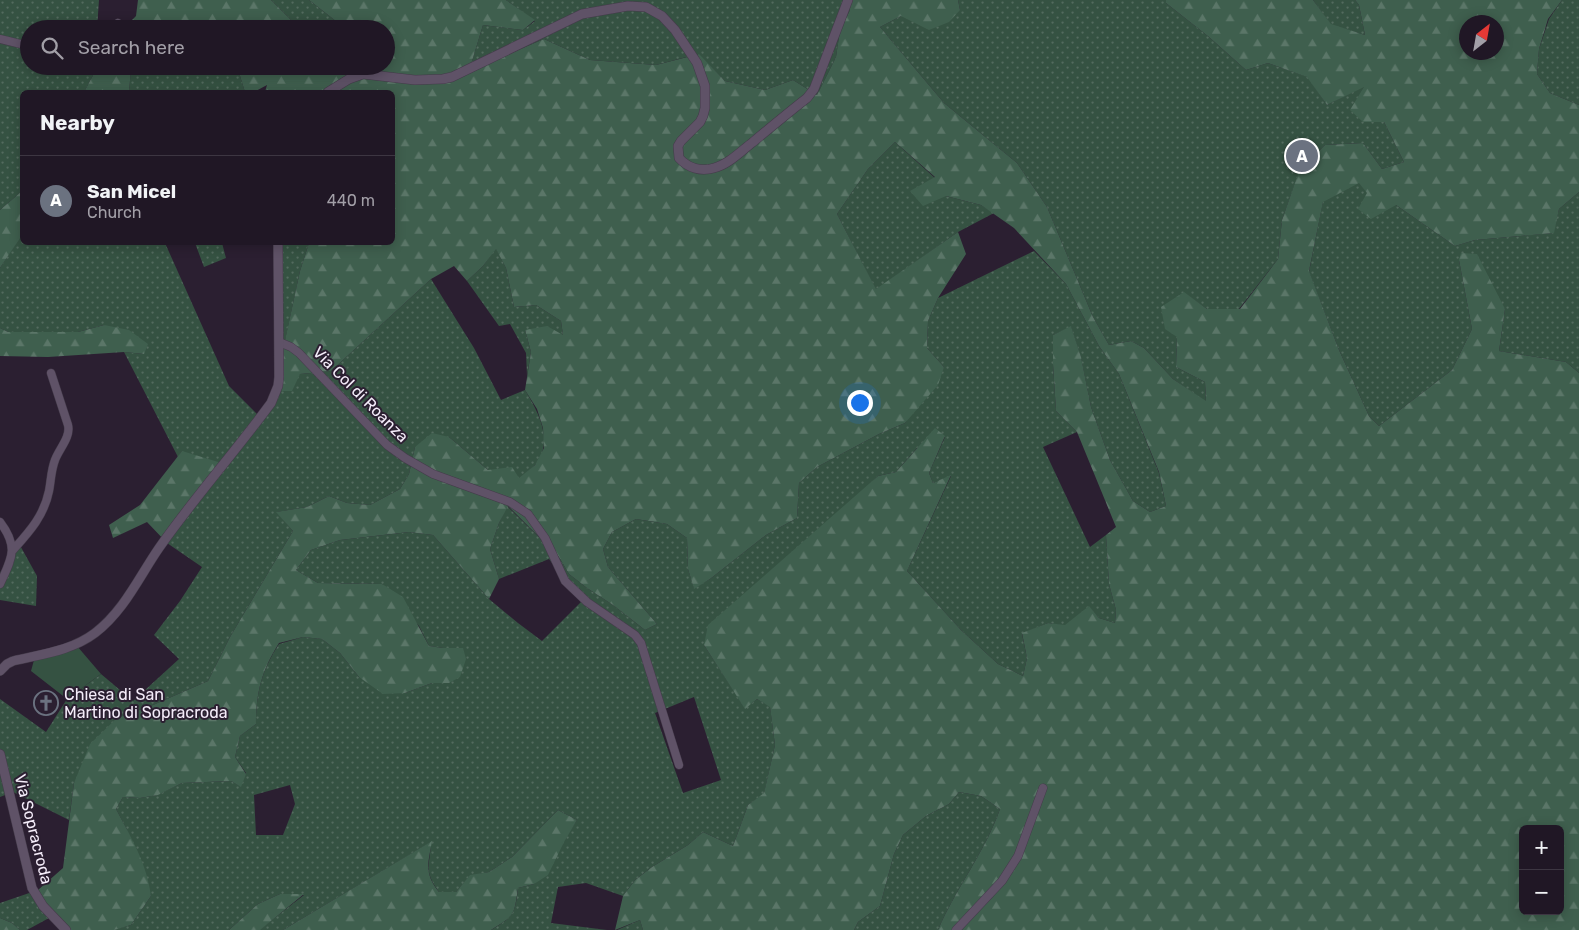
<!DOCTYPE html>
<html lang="en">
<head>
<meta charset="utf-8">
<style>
  :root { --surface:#201725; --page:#28202d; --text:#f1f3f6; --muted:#a29fa7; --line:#3d3642; --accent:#0b8043 }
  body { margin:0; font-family:Rubik,sans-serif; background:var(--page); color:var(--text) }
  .controls { position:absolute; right:15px; bottom:15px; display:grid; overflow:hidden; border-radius:8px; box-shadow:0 2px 12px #0003 }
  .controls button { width:45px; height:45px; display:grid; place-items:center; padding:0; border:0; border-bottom:1px solid var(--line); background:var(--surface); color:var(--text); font:25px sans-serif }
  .compass { position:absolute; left:1459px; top:15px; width:45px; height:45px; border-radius:50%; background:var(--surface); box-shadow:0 2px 12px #0003; rotate:31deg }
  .you { position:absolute; left:859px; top:402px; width:18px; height:18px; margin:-12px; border:4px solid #fff; border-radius:50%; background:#1a73e8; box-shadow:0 0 0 8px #1a73e833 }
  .badge { display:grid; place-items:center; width:32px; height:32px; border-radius:50%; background:var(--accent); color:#fff; font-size:16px; font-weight:700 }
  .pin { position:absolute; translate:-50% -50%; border:2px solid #fff; box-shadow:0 1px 5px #0006 }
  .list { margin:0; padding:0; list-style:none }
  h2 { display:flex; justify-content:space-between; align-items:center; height:65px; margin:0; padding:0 20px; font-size:21px }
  h2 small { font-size:16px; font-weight:400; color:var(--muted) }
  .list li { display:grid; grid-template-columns:32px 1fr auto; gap:15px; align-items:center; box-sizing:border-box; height:90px; padding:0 20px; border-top:1px solid var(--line) }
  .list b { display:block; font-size:19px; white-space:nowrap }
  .list p { margin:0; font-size:16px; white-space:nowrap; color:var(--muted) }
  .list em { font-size:16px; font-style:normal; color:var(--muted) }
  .icon { flex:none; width:28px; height:28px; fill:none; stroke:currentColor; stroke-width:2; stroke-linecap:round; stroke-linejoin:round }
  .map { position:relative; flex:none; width:1579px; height:930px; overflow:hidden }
  .search { position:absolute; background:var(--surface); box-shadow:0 2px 12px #0003; left:20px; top:20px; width:375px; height:55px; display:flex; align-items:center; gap:12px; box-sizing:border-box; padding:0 18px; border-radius:28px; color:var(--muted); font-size:19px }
  .panel { position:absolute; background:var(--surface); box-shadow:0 2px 12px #0003; left:20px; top:90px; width:375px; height:155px; border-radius:8px }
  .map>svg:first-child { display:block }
</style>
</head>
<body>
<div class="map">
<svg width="1579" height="930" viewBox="0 0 1579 930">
  <defs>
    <pattern id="grass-dots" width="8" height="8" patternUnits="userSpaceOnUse" patternTransform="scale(1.25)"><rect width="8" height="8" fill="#355242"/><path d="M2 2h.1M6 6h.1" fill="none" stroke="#536b5e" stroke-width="1.8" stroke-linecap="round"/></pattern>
    <pattern id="forest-firs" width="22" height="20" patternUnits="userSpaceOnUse" patternTransform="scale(1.25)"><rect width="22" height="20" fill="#3f5f4e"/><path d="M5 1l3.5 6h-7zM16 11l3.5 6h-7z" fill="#5b7668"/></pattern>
  </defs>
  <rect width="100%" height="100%" fill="#2b1f31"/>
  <path fill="url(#grass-dots)" fill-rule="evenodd" d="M0,0H99L97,29H29V66H98L84,92H22V191L0,210Z
    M271,0H309L346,29H300Z
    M506,0H849L850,10L840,30L836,57L817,95L793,80L765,90L725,81L698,54L656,65L590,60L544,39L469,71L483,25L523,30L535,21Z
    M958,0H1166V3L1209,37L1246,70L1268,63L1308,77L1327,105L1364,86L1363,122H1384L1404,162L1382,169L1363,143L1325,145L1299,172L1282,220L1278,259L1239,309H1207L1184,293L1177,337L1176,367L1205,382L1206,402L1173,379L1144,348L1131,341L1109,345L1093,317L1047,207L1017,163L944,103L880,27L901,16L960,10Z
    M1313,0H1355L1359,5L1365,35L1331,25Z
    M1562,0H1579V105L1550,93L1537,74L1539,49L1549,19Z
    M142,66H237L245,92H129L131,69Z
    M895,142L935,178L946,196L981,205L994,213L958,232L876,290L837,214L868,169Z
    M1359,182L1368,193L1396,205L1455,246L1475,240L1553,233L1559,209L1579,192V373L1566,362L1499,351L1505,309L1459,260L1472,329L1452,370L1379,426L1369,416L1339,350L1309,272L1323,201Z
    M21,235L22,242L165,243L229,386L263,420L274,391L300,374L331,371L431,279L474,348L501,400L525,390C539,413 555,443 534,466C529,471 523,475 519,479L488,470L449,437L415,447L409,474L400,489L370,505L347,503L329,496L307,507L277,512L293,531L230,637L208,681L153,705L117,718L74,783L69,820L13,792L0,797V699L46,732L67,699L101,674L133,701L179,659L154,635L180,601L202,567L167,543L182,451L178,457L124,352L144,354L104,325L78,332H8L0,328V268Z
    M195,243H222L226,258L204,267Z
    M278,243H309L300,271L279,369Z
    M496,248L506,268L514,307L536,305L561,321L563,335L525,330L531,352L527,376L526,353L510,324L499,326L467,281L483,266Z
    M1034,251L1066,284L1099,346L1119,374L1159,473L1166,506L1150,512L1133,501L1110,460L1091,407L1081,358L1071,327L1053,335V364L1056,411L1077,432L1043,447L1090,547L1106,535L1109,584L1116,610L1115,623L1099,618L1089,607L1065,626L1048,623L1022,634L1027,658L1023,676L998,664L961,630L907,571L951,476L933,483L929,473L945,437L917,448L896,472L878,476L704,645L745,708L757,699L770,706L775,745L764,794L748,805L733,846L703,832L688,845L652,867L635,880L623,896L586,883L558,887L551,923L607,930H491C514,916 515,914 518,888L534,884L577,820L558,810L512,857L489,872L470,876L456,892H439C423,870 430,866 431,842L283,930H259L304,895L280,894L258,904L229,930H111L131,925L151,896L126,828L116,809L123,797L140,798L157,795L182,783L231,781L240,786L246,773L235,757L240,736L256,724C256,692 262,670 279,644L303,637L322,639L340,653L359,677L405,693L432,683H449L463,648H443L429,646L419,626L382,584L318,583L296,570L311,550L340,540L409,532L433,535L489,599L518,623L542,641L581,602L549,559L499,579L490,549L499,523L507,506L559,557L569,574L587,588L613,605L645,630L657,624L608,567L603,549L612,532L636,519L667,524L687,538L688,569L694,588L710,579L766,535L797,518L799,483L817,467L879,434L905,423L944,367L927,348L928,321L938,298ZM694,697L721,780L683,793L655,713ZM290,785L295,804L283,835H256L254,795Z
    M17,540L37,576L36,606L0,600V573Z
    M959,792L981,796L1000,809C985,852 956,888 938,930H854L858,922L880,906L894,854L903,835L926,816L949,804Z
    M38,890L49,918L27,930H20L12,923L0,918V903Z
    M640,920L643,930H617Z"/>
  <path fill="url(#forest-firs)" fill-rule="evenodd" d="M138,0H271L300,29H123L136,16Z
    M309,0H506L535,20L523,30L483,25L469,71L544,39L590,60L656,65L699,54L725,81L765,90L793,80L817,95L836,57L840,30L850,10L849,0H958L960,10L949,22L929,30L901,16L880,27L944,103L1017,163L1047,207L1093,317L1109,345L1131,341L1144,348L1173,379L1206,401L1205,382L1176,367L1177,337L1165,329L1161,307L1184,292L1207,309H1240L1278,259L1282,220L1299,171L1325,145L1363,143L1382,169L1404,162L1384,122H1363L1350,110L1364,87L1327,105L1307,77L1268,63L1246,70L1209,37L1166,3V0H1313L1331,24L1365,35L1359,5L1355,0H1562L1548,19L1539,49L1537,74L1550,93L1579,105V192L1559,209L1554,233L1475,240L1455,246L1396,205L1371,219L1358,209L1367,193L1359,183L1323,202L1309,271L1339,350L1369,416L1379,426L1452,370L1472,329L1459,260L1461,253L1477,254L1505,309L1499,351L1566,362L1579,373V930H938C956,888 985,852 1000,809L981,796L959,792L949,804L926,816L903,835L894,854L880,906L858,922L854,930H643L640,920L615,930L623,896L635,880L652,867L688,845L703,832L733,846L748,805L764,793L775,745L770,707L757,699L745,709L704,645L708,625L878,476L896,472L935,428L945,436L929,473L933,483L951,475L907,571L961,630L998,664L1023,676L1027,658L1022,633L1048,623L1065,625L1089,606L1099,618L1115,623L1116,610L1109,584L1106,535L1116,527L1077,432L1056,411L1053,364V335L1071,326L1081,357L1091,407L1110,460L1133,501L1150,512L1166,506L1159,472L1119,374L1099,346L1066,284L1014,228L981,205L946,196L923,206L910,191L935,177L895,142L868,169L837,214L876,289L958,232L966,254L938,298L928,321L927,348L944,367L938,385L905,423L879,434L817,467L799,483L797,518L766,535L710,579L694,589L688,569L687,538L667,524L636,519L612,532L603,549L608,567L657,624L645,630L613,605L587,588L569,574L559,557L508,506L499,523L490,549L499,579L489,599L433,535L409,532L340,540L311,550L296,570L318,583L382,584L403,597L429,646L443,648H463L466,659L460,677L449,683H432L405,693L383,694L359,677L340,653L322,639L303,637L279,643C262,670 256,692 256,724L240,736L235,757L246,774L241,787L231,781L182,783L158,795L140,798L123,797L116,809C131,837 147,864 151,896L131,925L114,930H61L38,890L63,868L74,783L90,744L117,718L153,705L208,681L230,637L293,531L276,512L307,507L329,496L347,503L370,505L400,489L409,474L415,447L432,433L449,437L488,470L512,467L519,478L535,465L544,448L543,428L537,409L525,390L531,352L525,330L547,326L563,335L561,321L536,305L514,307L506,268L496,249L483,266L467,281L454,266L431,279L331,371L300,374L292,391H274L300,271L309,243L392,242V92H265L267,85L254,92H245L237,66H386V29H346ZM1466,22H1496V52H1466ZM1523,829H1560V911H1523Z
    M98,66H142L131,69L129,92H84Z
    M22,191V235L0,268V210Z
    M104,325L129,330L148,344L144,354L124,352L48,357L0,356V328L8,332H78Z
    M182,451L228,465L167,543L147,522L113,538L109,525L140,505Z
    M558,810L577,820L564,842L548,875L534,884L518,888C514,916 515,915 491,930H283L432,841C428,864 424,873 439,892H456L470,875L489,872L512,857Z
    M280,894H304L260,930H229L258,904Z
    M0,918L12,923L20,930H0Z"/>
  <path fill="#355242" d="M77,646L101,674L67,699L31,671L34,660Z"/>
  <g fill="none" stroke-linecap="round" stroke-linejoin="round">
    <defs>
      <path id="minor" d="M114,29L118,23
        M0,39L29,46
        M279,342L291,347L299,353L387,445L405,458L433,474L510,502L528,514L545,538L565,581L587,602L635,635L641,643L679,765
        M0,522C19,547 12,558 0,584
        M13,550C29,532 44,516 49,491C51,481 51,470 55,460C59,449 71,437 68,425L51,373
        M956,930L1002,881L1018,856L1043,788"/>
      <path id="tertiary" d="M328,92L349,79L363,74L415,80L443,79L452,77L582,14L628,6L646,7L662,16L675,30L697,63L705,86V108L703,116L700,122L681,141L678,146L679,158C688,168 701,172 714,168C729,164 741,151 753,142C771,127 789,112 807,98L814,89L848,0
        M0,671L7,664L13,661C42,654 71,651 95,633C124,611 139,577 159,548C194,498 235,452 271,403L278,386L279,377L278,242
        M0,754L32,888L43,906L66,930"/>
    </defs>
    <use href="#minor" stroke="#443b4a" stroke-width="9"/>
    <use href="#tertiary" stroke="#443b4a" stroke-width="10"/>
    <use href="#minor" stroke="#5f5267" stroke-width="8"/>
    <use href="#tertiary" stroke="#5f5267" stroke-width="9"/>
  </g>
  <defs>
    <symbol id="church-ring" viewBox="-11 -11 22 22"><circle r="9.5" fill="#2b1f31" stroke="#6b7280" stroke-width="1.5"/><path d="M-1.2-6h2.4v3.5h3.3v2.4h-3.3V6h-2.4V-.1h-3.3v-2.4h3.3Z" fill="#6b7280"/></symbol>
  </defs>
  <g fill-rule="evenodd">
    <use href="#church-ring" x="32" y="689" width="28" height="28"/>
  </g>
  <g text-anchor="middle" stroke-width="4" stroke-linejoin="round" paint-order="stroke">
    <g font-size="16" fill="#f4ecf9" stroke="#2b1f31">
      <text transform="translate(361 394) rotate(45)" y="6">Via Col di Roanza</text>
      <text transform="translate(34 829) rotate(76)" y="6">Via Sopracroda</text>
    </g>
    <g font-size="16" fill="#f4ecf9" stroke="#2b1f31" text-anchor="start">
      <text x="64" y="700">Chiesa di San<tspan x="64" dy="18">Martino di Sopracroda</tspan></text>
    </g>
  </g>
</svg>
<div class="controls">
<button>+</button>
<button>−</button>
</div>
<svg class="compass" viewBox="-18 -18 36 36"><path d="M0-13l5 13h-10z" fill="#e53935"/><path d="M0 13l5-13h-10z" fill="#a29fa7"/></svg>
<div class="you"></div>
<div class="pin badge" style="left:1302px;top:156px;background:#6b7280">A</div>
<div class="search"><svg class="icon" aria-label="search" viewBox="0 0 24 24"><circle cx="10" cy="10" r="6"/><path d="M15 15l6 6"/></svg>Search here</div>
<section class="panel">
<h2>Nearby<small></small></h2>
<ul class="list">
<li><span class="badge" style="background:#6b7280">A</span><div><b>San Micel</b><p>Church</p></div><em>440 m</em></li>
</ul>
</section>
</div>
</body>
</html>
